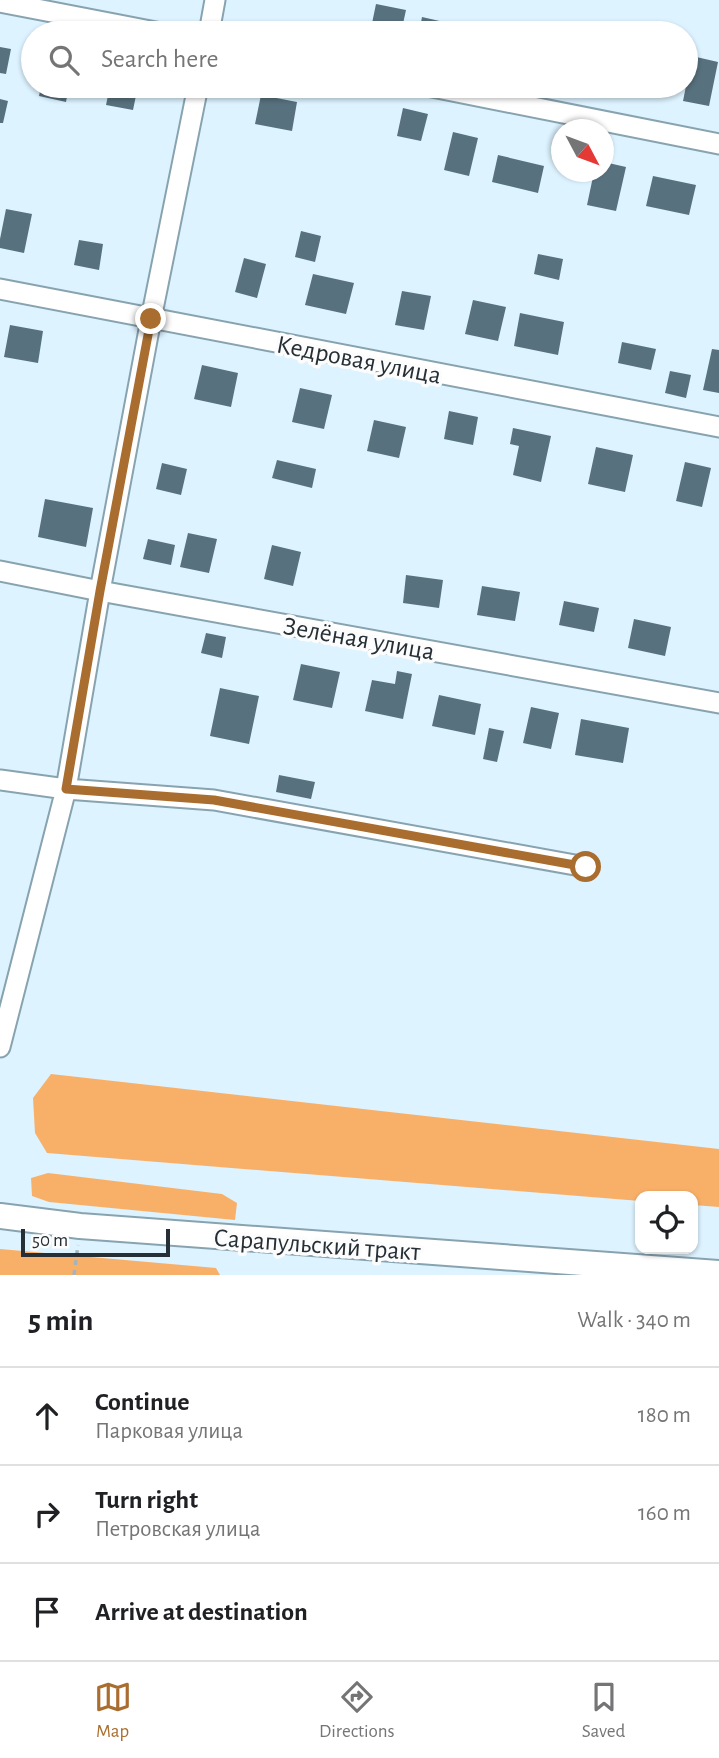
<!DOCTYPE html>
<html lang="en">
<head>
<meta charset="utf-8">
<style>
  :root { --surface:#fff; --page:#f2f2f2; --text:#202124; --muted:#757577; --line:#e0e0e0; --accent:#a96e2f }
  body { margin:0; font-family:"Alegreya Sans",sans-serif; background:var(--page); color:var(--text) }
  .controls { position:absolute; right:21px; bottom:21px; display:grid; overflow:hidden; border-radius:14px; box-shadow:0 2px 5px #0004 }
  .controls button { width:63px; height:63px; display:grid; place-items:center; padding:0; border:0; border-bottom:2px solid var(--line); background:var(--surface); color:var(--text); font:35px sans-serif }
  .compass { position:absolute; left:551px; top:119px; width:63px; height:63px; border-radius:50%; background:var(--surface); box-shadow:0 2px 5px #0004; rotate:131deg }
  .scale { position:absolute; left:21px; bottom:18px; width:149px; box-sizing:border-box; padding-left:7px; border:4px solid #252f35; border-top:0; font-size:19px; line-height:24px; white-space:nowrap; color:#252f35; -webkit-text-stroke:5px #fcfcfc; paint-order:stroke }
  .stop { position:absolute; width:21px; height:21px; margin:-16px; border:5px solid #a96e2f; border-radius:50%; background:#fff }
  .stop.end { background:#a96e2f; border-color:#fff; box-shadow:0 2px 7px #0008 }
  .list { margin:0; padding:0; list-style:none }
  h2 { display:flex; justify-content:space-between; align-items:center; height:91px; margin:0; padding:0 28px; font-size:30px }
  h2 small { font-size:23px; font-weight:400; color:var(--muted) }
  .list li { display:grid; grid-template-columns:46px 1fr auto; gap:21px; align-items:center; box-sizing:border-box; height:98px; padding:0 28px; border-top:2px solid var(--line) }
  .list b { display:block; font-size:26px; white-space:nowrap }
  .list p { margin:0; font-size:23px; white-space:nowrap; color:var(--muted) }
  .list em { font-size:23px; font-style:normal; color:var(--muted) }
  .icon { flex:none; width:38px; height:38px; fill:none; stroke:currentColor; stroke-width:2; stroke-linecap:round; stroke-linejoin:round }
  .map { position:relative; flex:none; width:719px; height:1275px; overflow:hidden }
  .search { position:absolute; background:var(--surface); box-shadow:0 2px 5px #0004; left:21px; right:21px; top:21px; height:77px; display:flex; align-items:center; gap:18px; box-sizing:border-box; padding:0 24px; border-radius:38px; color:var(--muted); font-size:26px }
  .sheet { height:385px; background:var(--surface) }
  nav { display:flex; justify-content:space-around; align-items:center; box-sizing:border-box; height:98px; border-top:2px solid var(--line); background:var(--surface); font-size:19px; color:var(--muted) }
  nav a { display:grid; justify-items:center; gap:4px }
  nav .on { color:var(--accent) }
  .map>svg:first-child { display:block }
</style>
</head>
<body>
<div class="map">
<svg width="719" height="1275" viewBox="0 0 719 1275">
  <rect width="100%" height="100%" fill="#ddf3ff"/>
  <path fill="#f8b069" d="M51,1074L719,1149V1207L693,1205V1196H640V1201L47,1153L35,1133L33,1098Z
    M48,1173L222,1194L237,1203L235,1220L49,1202L32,1196L31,1178Z
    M0,1249L216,1268L220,1275H0Z"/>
  <path fill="#58717e" d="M376,4L406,10L401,33H370Z
    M422,17L444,22L441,33H419Z
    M451,23L492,31L491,33H449Z
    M526,24L565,32V33H524Z
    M0,47L11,49L6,74L0,73Z
    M692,56L718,62L709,106L683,101Z
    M41,86H69L66,102L39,96Z
    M110,86H138L133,110L106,105Z
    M614,86H639L638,92Z
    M261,95L297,102L292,131L255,124Z
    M0,99L8,101L3,123H0Z
    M403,108L428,114L421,141L397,136Z
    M453,132L478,138L469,176L444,170Z
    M498,155L544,166L538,193L492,182Z
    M604,162L626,167L616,211L587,205L594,172H604Z
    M653,176L696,185L689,215L646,206Z
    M6,209L32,214L24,253L0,248V239Z
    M301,231L321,236L315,262L295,257Z
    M79,240L103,244L99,270L74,265Z
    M538,254L563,259L559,280L534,274Z
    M244,258L266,264L257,298L235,292Z
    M313,274L354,283L346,314L305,305Z
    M402,291L431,296L424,330L395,325Z
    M473,300L506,307L498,341L465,334Z
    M520,313L564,322L558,355L514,346Z
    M10,325L43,331L38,363L4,357Z
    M622,342L656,349L651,370L618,363Z
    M712,349L719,350V393L703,390Z
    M202,365L238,373L231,407L194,399Z
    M670,371L691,375L686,398L665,393Z
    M300,388L332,395L324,429L292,422Z
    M449,411L478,417L473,445L444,439Z
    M374,420L406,427L399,458L367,451Z
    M513,428L551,436L541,482L513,475L519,446L510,444Z
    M596,447L633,455L625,492L588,484Z
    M277,460L316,469L312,488L272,478Z
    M685,462L711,468L702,507L676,501Z
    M162,463L187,469L181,495L156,489Z
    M45,499L93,508L86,547L38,537Z
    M188,533L217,539L209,573L180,567Z
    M148,539L175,545L171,565L143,559Z
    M272,545L301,552L293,586L264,579Z
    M406,575L443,580L439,608L403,603Z
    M482,586L520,592L515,621L477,615Z
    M564,601L599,608L594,632L559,625Z
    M634,619L671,627L665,656L628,648Z
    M206,633L226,637L222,658L201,653Z
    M301,664L340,672L332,708L293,700Z
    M397,671L412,674L403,719L365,711L372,680L395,684Z
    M220,688L259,696L249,744L210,736Z
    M439,695L481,704L475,735L432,726Z
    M531,707L559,713L551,749L523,743Z
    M581,719L629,728L623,763L575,755Z
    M489,728L504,731L497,762L483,759Z
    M279,775L315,782L311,799L276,792Z"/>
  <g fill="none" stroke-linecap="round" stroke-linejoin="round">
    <defs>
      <path id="minor" d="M0,2L161,33
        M209,33L215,0
        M427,86L719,144
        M0,289L719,427
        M0,571L100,591L719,703
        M0,780L66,789L214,800L586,867
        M0,1047L66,789L100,591L151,319L198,86"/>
      <path id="major" d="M0,1216L80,1226L719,1273"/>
    </defs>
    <use href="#minor" stroke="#88a3b0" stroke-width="23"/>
    <use href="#major" stroke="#88a3b0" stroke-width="28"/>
    <path stroke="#a2b4be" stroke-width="3.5" stroke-dasharray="5 5" stroke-linecap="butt" d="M74,1275L78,1245"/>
    <use href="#minor" stroke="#fff" stroke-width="19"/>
    <use href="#major" stroke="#fff" stroke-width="24"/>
  </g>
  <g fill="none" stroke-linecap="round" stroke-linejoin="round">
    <path stroke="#a96e2f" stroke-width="9" d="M151,319L100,591L66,789L214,800L586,867"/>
  </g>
  <g text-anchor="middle" stroke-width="7" stroke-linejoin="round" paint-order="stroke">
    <g font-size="26" fill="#252f35" stroke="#fcfcfc">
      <text transform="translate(359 359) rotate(11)" y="9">Кедровая улица</text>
      <text transform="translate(359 638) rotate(10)" y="9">Зелёная улица</text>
      <text transform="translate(317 1244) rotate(4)" y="9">Сарапульский тракт</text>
    </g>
  </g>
</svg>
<div class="controls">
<button><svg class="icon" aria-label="locate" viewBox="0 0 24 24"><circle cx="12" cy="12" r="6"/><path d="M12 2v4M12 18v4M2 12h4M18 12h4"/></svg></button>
</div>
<svg class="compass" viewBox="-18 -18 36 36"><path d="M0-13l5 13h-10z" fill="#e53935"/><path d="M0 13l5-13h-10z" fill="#757577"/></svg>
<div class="scale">50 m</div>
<div class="stop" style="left:586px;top:867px"></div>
<div class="stop end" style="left:151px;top:319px"></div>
<div class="search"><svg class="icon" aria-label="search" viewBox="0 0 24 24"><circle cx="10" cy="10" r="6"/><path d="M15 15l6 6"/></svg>Search here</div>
</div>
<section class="sheet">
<h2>5 min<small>Walk · 340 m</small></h2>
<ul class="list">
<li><svg class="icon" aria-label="ahead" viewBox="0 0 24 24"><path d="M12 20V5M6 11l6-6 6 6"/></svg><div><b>Continue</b><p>Парковая улица</p></div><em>180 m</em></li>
<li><svg class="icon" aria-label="right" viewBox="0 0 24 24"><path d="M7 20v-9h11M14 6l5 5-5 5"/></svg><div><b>Turn right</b><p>Петровская улица</p></div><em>160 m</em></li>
<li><svg class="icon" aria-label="arrive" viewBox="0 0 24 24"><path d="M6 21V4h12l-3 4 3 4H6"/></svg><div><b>Arrive at destination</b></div></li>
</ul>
</section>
<nav>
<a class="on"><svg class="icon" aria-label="map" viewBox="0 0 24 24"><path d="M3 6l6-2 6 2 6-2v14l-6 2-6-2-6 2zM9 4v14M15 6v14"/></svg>Map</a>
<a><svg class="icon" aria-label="directions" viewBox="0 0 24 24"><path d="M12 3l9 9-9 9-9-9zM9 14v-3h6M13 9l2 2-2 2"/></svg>Directions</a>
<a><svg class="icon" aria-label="saved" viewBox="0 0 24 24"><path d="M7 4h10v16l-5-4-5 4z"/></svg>Saved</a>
</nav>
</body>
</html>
